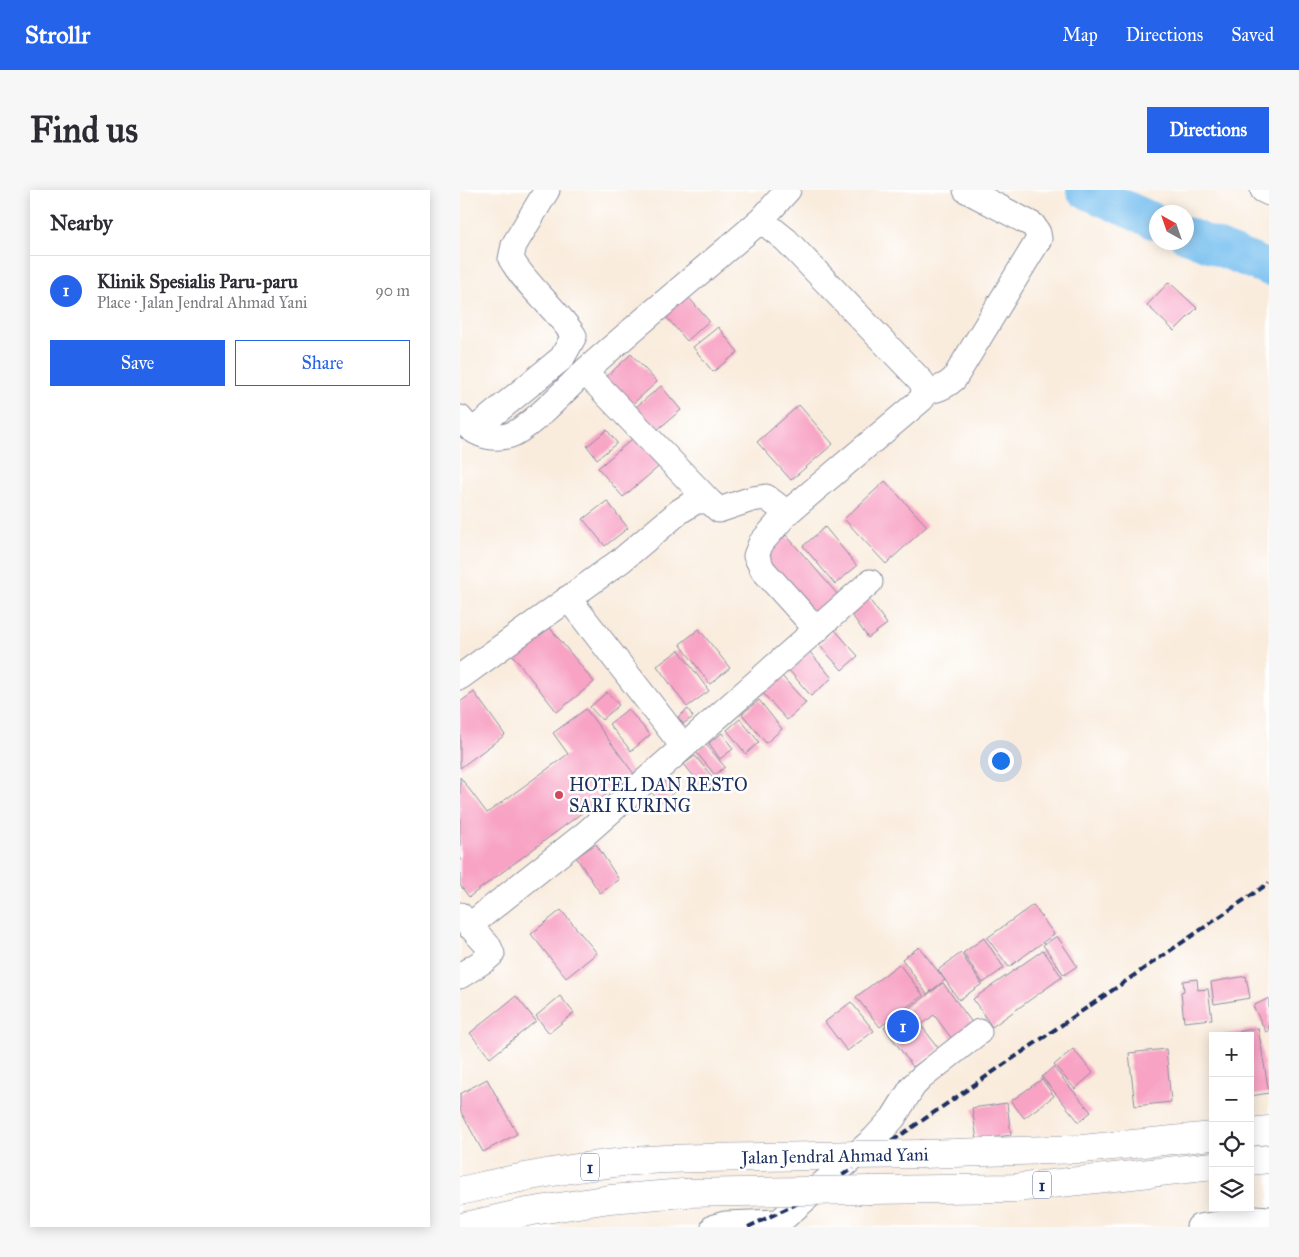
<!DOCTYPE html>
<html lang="en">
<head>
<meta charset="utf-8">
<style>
  :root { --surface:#fff; --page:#f7f7f7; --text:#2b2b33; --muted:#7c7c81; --line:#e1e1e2; --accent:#2563eb }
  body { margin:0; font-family:"IM FELL Great Primer",serif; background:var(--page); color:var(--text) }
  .controls { position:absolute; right:15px; bottom:15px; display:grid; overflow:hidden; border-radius:0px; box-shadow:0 2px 12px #0003 }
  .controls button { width:45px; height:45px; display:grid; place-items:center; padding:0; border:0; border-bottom:1px solid var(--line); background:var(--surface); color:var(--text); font:25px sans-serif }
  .compass { position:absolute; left:689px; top:15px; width:45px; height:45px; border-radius:50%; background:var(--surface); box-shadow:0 2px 12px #0003; rotate:320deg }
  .you { position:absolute; left:540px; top:570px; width:18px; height:18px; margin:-12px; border:4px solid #fff; border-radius:50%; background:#1a73e8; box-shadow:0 0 0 8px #1a73e833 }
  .badge { display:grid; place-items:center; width:32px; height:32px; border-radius:50%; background:var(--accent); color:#fff; font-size:16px; font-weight:700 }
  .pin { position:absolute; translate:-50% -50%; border:2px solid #fff; box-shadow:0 1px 5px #0006 }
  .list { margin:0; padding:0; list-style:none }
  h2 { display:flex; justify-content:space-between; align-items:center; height:65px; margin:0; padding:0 20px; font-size:21px }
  h2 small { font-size:16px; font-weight:400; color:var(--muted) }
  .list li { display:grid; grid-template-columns:32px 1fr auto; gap:15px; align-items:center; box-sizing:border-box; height:70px; padding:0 20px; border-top:1px solid var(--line) }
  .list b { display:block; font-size:19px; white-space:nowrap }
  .list p { margin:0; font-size:16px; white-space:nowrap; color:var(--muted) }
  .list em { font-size:16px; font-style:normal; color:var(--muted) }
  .actions { display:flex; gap:10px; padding:15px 20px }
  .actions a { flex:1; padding:11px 0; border:1px solid var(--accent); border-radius:0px; text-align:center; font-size:18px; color:var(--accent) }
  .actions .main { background:var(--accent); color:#fff }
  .icon { flex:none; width:28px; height:28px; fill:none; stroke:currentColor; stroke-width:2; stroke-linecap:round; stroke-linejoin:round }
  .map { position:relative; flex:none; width:809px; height:1037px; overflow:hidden; border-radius:0px }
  header { display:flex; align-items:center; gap:30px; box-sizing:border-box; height:70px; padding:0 25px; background:var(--accent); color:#fff }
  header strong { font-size:24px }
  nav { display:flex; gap:28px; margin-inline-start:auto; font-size:18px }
  .intro { display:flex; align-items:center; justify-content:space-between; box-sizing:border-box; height:120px; padding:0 30px }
  h1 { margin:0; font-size:35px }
  .button { padding:12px 22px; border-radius:0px; background:var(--accent); color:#fff; font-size:18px; font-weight:700 }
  main { display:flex; gap:30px; padding:0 30px }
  aside { flex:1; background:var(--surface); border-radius:0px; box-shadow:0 2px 12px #0003 }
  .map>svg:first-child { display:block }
</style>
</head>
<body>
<header>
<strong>Strollr</strong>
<nav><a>Map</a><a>Directions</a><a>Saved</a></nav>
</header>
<div class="intro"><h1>Find us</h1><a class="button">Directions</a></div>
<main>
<aside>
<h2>Nearby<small></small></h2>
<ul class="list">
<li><span class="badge">1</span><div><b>Klinik Spesialis Paru-paru</b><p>Place · Jalan Jendral Ahmad Yani</p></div><em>90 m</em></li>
</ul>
<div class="actions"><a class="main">Save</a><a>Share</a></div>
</aside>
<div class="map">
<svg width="809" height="1037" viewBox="0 0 809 1037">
  <rect width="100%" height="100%" fill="#fff"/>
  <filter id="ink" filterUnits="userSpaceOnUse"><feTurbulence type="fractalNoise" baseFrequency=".02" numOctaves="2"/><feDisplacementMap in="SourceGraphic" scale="10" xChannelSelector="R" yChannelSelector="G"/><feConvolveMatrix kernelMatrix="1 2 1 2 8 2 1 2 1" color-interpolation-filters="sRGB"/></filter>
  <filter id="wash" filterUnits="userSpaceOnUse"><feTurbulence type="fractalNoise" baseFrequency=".0096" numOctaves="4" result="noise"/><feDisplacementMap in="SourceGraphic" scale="20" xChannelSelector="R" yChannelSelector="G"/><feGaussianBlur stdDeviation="1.12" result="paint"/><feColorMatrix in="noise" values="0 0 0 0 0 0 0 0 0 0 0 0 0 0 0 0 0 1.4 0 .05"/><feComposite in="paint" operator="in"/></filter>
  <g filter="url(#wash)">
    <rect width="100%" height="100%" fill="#f9ecdd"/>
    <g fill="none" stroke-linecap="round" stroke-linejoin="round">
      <path stroke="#77bfef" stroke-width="36" d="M624,0L696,32
        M726,45L809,78"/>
    </g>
    <g id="blocks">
      <path fill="#f8a3c4" d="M709,92L737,118L714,141L687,115Z
        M224,102L249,131L227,151L201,121Z
        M258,137L278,162L253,182L233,157Z
        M171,164L197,192L168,218L143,190Z
        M201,196L221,220L191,245L171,221Z
        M339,215L373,254L331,290L297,252Z
        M147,240L157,253L137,269L127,256Z
        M178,244L203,273L163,307L138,278Z
        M425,291L467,336L426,374L384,329Z
        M147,311L168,338L145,356L123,329Z
        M365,337L397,376L375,394L343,356Z
        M326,345L379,406L353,428L301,367Z
        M409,409L427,434L408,448L390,422Z
        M86,433L134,492L97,522L50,462Z
        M239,439L270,478L250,494L220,454Z
        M375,440L398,466L382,480L359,455Z
        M219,460L249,501L227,517L197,476Z
        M349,461L372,488L351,506L328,479Z
        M321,485L346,513L327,530L302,502Z
        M14,502L45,545L0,578V512Z
        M147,502L159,515L142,530L130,517Z
        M299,510L322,539L306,553L282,524Z
        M126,519L174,584L9,707L0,695V587L27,623L108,564L93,543Z
        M168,519L190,545L171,561L149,534Z
        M228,519L233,527L223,534L218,527Z
        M280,529L299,552L286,564L267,540Z
        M262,543L273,559L260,569L249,553Z
        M246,554L265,577L255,585L236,562Z
        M235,566L255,590L244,599L224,574Z
        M203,585L216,600L202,613L188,599Z
        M136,654L159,690L140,703L116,667Z
        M573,715L594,744L549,777L527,748Z
        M101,720L137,763L106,788L71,744Z
        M597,746L617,776L604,785L583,755Z
        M524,748L544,778L523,793L503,763Z
        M459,757L485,790L467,804L442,769Z
        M583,760L602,787L532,837L513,809Z
        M501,763L522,794L499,810L478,780Z
        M439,774L463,805L420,837L396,807Z
        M786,786L790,808L754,814L751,792Z
        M737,789L738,800L748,799L752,829L724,832L721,802L724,801L723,791Z
        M483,793L513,834L492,849L474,825L461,835L479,859L453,877L424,837Z
        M56,806L76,831L30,868L10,843Z
        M100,806L114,823L89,843L76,826Z
        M809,808V841L806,842L793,816Z
        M391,812L414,841L387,861L365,832Z
        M798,838L809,903L790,906V846L761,845Z
        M613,859L633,883L615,899L594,875Z
        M706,859L711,912L675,916L669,863Z
        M593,877L631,922L619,932L582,887Z
        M27,889L57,944L23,962L0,920V904Z
        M582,889L594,906L564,928L551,911Z
        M547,913L551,945L517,950L512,918Z"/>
    </g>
  </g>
  <g filter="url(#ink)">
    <use href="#blocks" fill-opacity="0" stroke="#8a8e9e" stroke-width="1"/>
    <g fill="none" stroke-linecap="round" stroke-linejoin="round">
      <defs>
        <path id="minor" d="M328,0L301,30L326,50L462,192L464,201L462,209L327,323L301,353L296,366L303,380L357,440
          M803,0L809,3
          M125,182L249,311
          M464,201C476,201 485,197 494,189L579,49L578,43L573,35L506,0
          M0,228C12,243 28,250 47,246C67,242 108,197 125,181C183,130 243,80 301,30
          M14,240L102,168L114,146C96,118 68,98 51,69L54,55L87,0
          M108,408L223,556
          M0,487L163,369L220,321L236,311H249L259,320L292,309L306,307L327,323
          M0,725L29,757L32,764L25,770L0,786
          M9,736L125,644L410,392
          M254,1037L265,1034L319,1032
          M316,1037L319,1032L414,949L433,928L453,896L462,887L519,842
          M739,1037L795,1028L809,1029"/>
        <path id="highway" d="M790,942L809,940
          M463,964L622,959L753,946
          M790,971L809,969
          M411,1000L555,998L753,976
          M0,1001C68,985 137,972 206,969C269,967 333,967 396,965
          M2,1037L67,1022L150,1009L224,1003"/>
      </defs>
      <use href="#minor" stroke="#8a8e9e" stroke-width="27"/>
      <use href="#highway" stroke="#8a8e9e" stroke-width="29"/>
      <use href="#minor" stroke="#fff" stroke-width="25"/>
      <use href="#highway" stroke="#fff" stroke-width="28"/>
      <path stroke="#1b2f5e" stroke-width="4" stroke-dasharray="8 4" stroke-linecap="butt" d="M288,1037L349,1008L809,693"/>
      <defs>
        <path id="highway-bridge" d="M396,965L463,964
          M224,1003L411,1000"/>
      </defs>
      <use href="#highway-bridge" stroke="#8a8e9e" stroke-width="29" stroke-linecap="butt"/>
      <use href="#highway-bridge" stroke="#fff" stroke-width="28"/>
    </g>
  </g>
  <circle fill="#d1495b" stroke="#fff" stroke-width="2" cx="99" cy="605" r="5"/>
  <g text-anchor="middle" stroke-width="5" stroke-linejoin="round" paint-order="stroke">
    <g fill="#fff" stroke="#5f6d8e" stroke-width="1">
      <rect x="121" y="963.5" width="18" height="27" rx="4"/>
      <rect x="573" y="981.5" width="18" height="27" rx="4"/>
    </g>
    <g font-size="16" font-weight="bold" fill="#1b2f5e">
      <text x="130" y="983">1</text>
      <text x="582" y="1001">1</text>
    </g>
    <g font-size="18" fill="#1b2f5e" stroke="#fff" text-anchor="start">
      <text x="109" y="601">HOTEL DAN RESTO<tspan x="109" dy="21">SARI KURING</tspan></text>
    </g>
    <g font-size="18" fill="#1b2f5e" stroke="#fff">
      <text transform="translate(375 966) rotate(-1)" y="6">Jalan Jendral Ahmad Yani</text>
    </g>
  </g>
</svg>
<div class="controls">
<button>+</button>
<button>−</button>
<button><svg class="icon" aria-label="locate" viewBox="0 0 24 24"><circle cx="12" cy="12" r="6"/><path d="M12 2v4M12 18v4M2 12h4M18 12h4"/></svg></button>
<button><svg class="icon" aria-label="layers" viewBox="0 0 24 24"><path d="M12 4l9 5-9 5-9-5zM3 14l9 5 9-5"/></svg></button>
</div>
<svg class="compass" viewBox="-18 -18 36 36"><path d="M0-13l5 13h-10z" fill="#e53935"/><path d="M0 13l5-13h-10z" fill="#7c7c81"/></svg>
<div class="you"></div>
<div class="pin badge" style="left:443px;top:836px">1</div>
</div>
</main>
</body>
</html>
